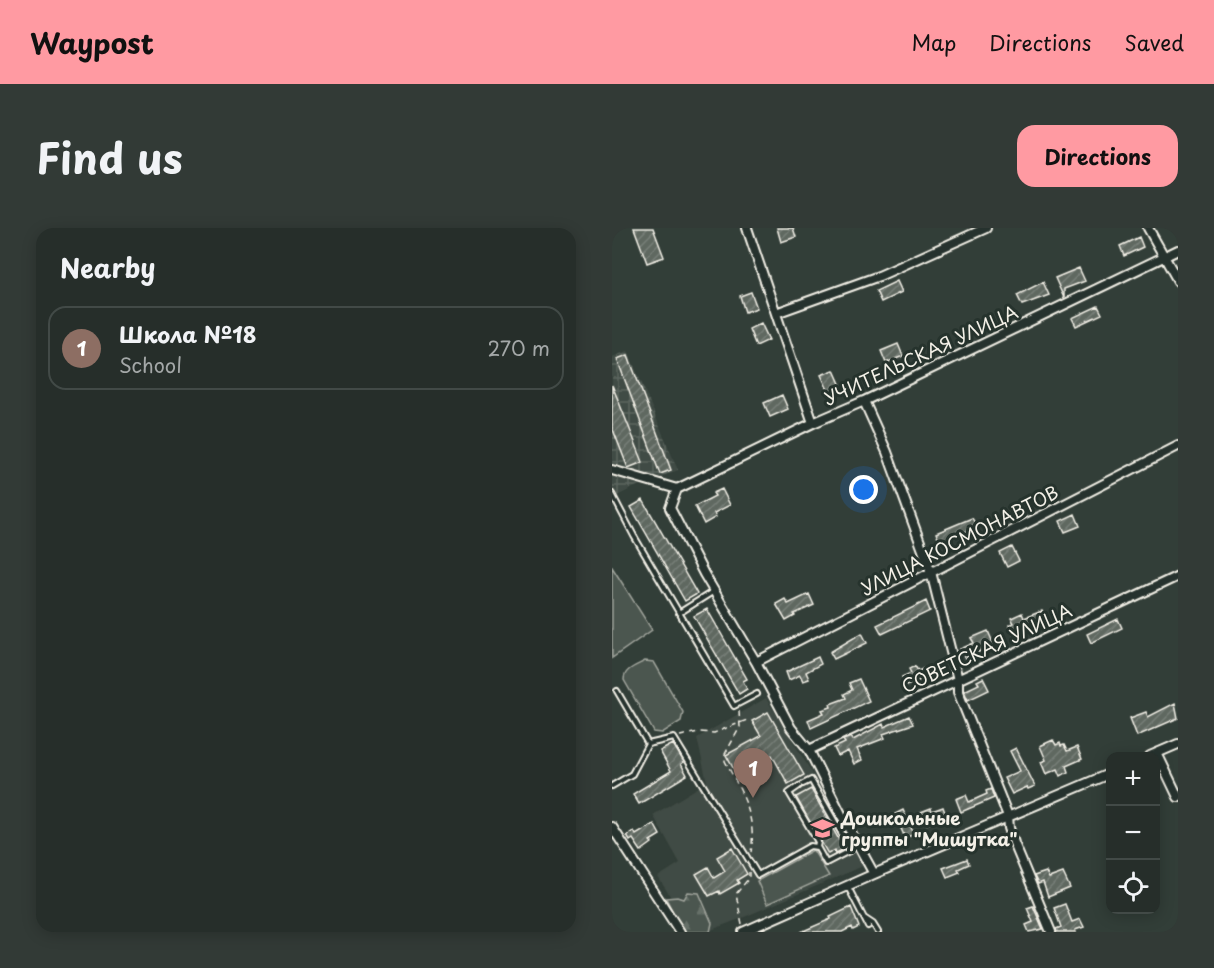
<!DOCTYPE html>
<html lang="en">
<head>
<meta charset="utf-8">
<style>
  :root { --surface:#262e2a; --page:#323a36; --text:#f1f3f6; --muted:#a4a8a8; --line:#424a47; --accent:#ff9aa2 }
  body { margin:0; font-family:"Playpen Sans",sans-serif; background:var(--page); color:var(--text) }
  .controls { position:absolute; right:18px; bottom:18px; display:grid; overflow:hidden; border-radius:12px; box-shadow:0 3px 15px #0003 }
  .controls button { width:54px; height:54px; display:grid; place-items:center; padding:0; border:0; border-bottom:2px solid var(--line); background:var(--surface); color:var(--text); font:30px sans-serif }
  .you { position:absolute; left:252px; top:262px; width:21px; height:21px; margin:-15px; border:4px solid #fff; border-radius:50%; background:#1a73e8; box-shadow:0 0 0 9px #1a73e833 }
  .badge { display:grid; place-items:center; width:39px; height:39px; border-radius:50%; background:var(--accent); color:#fff; font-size:20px; font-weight:700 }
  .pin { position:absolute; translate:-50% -50px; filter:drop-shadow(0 2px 3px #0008) }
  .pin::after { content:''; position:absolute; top:32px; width:21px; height:18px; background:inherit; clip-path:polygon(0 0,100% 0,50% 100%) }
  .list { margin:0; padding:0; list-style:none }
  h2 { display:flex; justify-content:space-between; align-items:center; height:78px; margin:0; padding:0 24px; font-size:26px }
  h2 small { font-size:20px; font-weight:400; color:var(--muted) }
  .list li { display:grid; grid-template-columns:39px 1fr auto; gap:18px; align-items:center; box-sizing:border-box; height:84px; margin:0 12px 12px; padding:0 12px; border:2px solid var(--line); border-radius:18px }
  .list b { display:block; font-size:22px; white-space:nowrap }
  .list p { margin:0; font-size:20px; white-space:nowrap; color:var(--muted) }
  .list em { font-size:20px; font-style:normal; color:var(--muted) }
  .icon { flex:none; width:33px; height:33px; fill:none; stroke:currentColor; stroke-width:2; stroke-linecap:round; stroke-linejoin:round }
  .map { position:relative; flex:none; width:566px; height:704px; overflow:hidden; border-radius:18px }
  header { display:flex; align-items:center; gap:36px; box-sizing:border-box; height:84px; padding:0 30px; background:var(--accent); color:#111 }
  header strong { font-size:28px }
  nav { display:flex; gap:33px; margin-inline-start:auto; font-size:21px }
  .intro { display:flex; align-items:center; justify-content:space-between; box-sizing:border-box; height:144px; padding:0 36px }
  h1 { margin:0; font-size:42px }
  .button { padding:15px 27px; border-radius:18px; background:var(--accent); color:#111; font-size:21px; font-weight:700 }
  main { display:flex; gap:36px; padding:0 36px }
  aside { flex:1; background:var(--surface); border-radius:18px; box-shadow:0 3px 15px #0003 }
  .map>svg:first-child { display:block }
</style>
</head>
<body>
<header>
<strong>Waypost</strong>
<nav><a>Map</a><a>Directions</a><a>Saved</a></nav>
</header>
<div class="intro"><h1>Find us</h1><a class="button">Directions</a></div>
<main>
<aside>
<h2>Nearby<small></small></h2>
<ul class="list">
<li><span class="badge" style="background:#8d6e63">1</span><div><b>Школа №18</b><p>School</p></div><em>270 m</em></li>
</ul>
</aside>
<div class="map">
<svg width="566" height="704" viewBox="0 0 566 704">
  <defs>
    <pattern id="industrial-grid" width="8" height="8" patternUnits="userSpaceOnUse" patternTransform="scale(1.5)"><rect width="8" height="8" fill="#404b44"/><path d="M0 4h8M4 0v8" fill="none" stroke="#5c655f"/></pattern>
    <pattern id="forest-firs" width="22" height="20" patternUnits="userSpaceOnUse" patternTransform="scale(1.5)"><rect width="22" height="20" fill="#4c564f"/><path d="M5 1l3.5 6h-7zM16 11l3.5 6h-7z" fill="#666f68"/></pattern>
    <pattern id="building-hatch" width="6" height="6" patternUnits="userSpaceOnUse" patternTransform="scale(1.5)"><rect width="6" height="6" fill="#5f6861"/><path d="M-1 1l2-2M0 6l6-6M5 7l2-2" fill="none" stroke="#777e78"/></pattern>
  </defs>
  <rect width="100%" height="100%" fill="#323e38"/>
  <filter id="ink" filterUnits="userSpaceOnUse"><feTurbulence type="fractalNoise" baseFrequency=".0167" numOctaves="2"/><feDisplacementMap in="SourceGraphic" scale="12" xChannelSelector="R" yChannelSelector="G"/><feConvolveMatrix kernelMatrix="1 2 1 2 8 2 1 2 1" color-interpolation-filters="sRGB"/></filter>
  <g filter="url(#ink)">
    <path fill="#404b44" d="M154,470L199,543L251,638L130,690L94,704H81L46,649L68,635L41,587L95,554L85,510Z"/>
    <path fill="url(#industrial-grid)" d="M16,123L66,242L23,259L3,269V277L0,279V129Z"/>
    <path fill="#4c564f" stroke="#a0a49c" stroke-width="1.5" d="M0,339L40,402L0,430Z
      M33,433L42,434L71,484L69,493L50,505L42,504L12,452C12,441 24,438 33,433Z
      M201,622L217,648L155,676L145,653Z"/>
    <path fill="url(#forest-firs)" stroke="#a0a49c" stroke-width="1.5" d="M76,664L87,665L100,695L98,704H74L66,694L54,670L66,669L72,671Z"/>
    <path fill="url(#building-hatch)" stroke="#f4f1e8" stroke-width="1.5" d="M22,0H41L52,29L35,35Z
      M165,0H181L184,9L169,14Z
      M527,9L531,19L512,28L508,18Z
      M467,40L473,53L452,61V70L443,50Z
      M285,53L290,64L269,74L264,63Z
      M431,54L437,67L410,77L405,67Z
      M139,64L145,80L133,84L128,68Z
      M486,78L490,86L464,98L460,90Z
      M149,95L157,112L144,118L137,101Z
      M286,116L291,128L274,135L269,123Z
      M16,127L59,242L48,246L5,131Z
      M222,142L229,158L217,164L209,147Z
      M0,157L31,234L16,240L0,199Z
      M170,167L176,181L158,189L152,175Z
      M110,261L118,277L102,285L104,289L92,296L83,278L103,268L101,265Z
      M31,272L85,366L73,373L19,279Z
      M463,286L468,298L453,304L448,293Z
      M360,290L365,299L328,315L324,305Z
      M400,319L407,333L395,339L388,325Z
      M197,366L202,377L182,386L183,388L174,393L164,376L173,371L176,376Z
      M314,373L318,383L270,406L265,397Z
      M95,381L135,451L131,453L135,461L127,466L82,388Z
      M430,383L435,395L402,407L397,397L402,395L399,390L410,385L412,390Z
      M506,391L510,400L479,415L475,406Z
      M376,403L382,417L353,430L348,421L362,415L359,410Z
      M250,405L255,415L222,431L218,424Z
      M206,429L209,436L194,444L197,451L191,453L188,447L177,452L174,444Z
      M303,438L306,443L318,438L322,446L294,458L290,449L299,445L297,441Z
      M371,450L377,462L356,472L352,463L367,456L365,453Z
      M247,451L257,473L199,500L196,492L212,485L210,482L219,479L218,476L234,470L232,466L240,462L237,455Z
      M563,475L566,490L525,508L518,490L534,484L536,489Z
      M156,484L192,547L176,556L160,527L125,547L114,527L149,508L140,493Z
      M297,488L301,496L271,506L273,510L245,521L250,532L242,536L236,523L226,528L222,520L233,515L231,512L239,509L241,512L271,496L272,499Z
      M441,512L444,517L448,515L449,518L452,517L455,523L465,519L470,531L454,538L456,544L449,548L446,541L434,546L429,534L434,532L428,518Z
      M61,516L72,534L69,536L75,547L27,576L21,566L59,543L48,523Z
      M404,520L423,558L416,561L415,559L400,566L392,550L408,543L398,523Z
      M199,561L232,621L224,625L223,622L216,626L184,569Z
      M379,561L382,570L349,584L344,571L354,567L357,574L375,566L374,563Z
      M331,579L334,587L315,596L309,584L319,580L320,583Z
      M291,582L302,606L293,610L283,586Z
      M42,596L48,607L38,613L40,615L29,623L21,611L18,613L15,608L22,603L24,607Z
      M120,620L135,646L125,652L127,655L108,666L107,663L97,668L84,646L96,639L102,650L113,643L105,629Z
      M355,631L357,636L346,641L348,644L335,649L331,640Z
      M434,644L437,650L451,645L458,660L436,669L431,654L426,656L422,648Z
      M453,676L460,694L468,691L472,699L463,702L464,704H445L444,701L449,699L442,680Z
      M421,678L431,701L417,704L414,697L421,694L415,680Z
      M239,679L247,699L241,702L240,699L230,704H189L219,691L218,689Z"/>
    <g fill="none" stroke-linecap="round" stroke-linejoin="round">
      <defs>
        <path id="service" d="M0,266L22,308L122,478L145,466
          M67,385L102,363
          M36,516L62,510L146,647L198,618L205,619L214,635L239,622L199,552L191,556
          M0,558L20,546L36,516L5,463
          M187,558L177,565L206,614L205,619
          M236,659L256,698
          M252,690L261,696L266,704"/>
        <path id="minor" d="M135,0L201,195
          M536,0L566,53
          M164,85L267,48L374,0
          M252,173L275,224L319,344L346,452V464L396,588L397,600L402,615L439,704
          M0,242L65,261
          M65,261L201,195L252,173L566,22
          M65,261L58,280L92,346L144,434L179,500L197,522L230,588L262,646
          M144,434L566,218
          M197,522L566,348
          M545,525L566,569
          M538,528L566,516
          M0,599L68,704
          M131,704L262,646L499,545"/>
      </defs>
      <use href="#service" stroke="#f4f1e8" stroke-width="8"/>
      <use href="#minor" stroke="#f4f1e8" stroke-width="12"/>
      <path stroke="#f4f1e8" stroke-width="1.5" stroke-dasharray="6 4.5" stroke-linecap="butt" d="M127,483L128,499L113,526V533C129,563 145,589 139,624
        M68,508L87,504L102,505L135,492
        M130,696L124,666L137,650V644"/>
      <use href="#service" stroke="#26332d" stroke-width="4"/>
      <use href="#minor" stroke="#26332d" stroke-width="8"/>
    </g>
  </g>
  <defs>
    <symbol id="school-bare" viewBox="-9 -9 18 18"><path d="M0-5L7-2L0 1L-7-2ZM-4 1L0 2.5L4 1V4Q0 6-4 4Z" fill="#ff9aa2" stroke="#26332d" stroke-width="2.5" paint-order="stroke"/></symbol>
  </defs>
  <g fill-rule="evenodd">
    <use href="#school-bare" x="194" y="584" width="33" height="33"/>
  </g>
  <g text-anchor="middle" stroke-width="6" stroke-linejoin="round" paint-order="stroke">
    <g font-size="18" fill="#f4f1e8" stroke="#26332d">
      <text transform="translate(309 128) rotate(-25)" y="6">УЧИТЕЛЬСКАЯ УЛИЦА</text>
      <text transform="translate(348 313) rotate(-27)" y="6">УЛИЦА КОСМОНАВТОВ</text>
      <text transform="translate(375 421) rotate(-25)" y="6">СОВЕТСКАЯ УЛИЦА</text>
    </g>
    <g font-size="18" font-weight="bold" fill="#f4f1e8" stroke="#26332d" text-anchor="start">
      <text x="229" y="597">Дошкольные<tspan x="229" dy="21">группы "Мишутка"</tspan></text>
    </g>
  </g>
</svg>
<div class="controls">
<button>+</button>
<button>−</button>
<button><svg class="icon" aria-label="locate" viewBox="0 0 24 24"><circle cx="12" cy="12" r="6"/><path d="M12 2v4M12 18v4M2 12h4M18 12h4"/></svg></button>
</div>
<div class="you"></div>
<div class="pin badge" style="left:141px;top:570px;background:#8d6e63">1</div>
</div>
</main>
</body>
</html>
